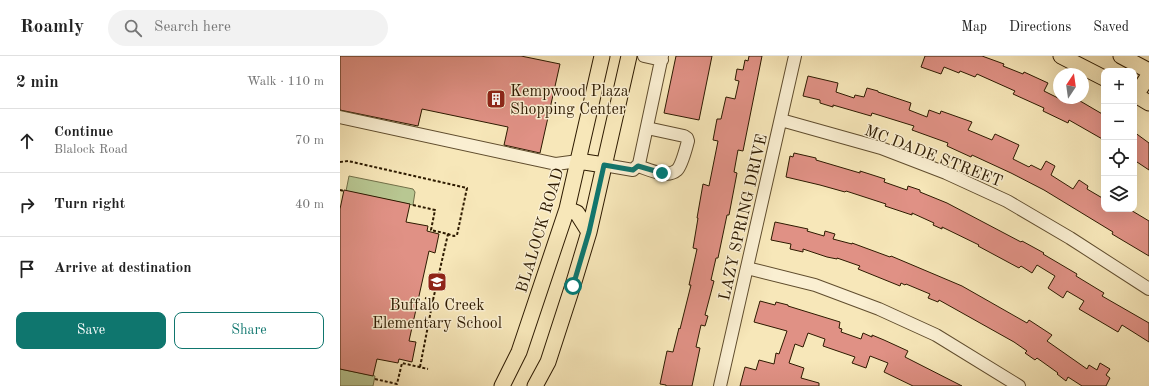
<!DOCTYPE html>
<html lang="en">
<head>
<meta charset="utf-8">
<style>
  :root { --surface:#fff; --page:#f2f2f2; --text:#222; --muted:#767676; --line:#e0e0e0; --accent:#0f766e }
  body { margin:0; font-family:"Old Standard TT",serif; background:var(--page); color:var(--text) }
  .controls { position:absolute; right:12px; top:12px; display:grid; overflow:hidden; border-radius:8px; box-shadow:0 4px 16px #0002 }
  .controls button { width:36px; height:36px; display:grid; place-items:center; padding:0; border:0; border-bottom:1px solid var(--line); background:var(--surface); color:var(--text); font:20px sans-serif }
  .compass { position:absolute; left:713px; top:12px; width:36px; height:36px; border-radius:50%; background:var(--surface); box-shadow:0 4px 16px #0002; rotate:13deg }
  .stop { position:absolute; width:12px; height:12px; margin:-9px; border:3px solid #0f766e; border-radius:50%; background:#fff }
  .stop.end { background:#0f766e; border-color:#fff; box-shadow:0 1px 4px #0008 }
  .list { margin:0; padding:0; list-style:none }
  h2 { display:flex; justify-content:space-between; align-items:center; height:52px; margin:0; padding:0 16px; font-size:17px }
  h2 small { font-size:13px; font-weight:400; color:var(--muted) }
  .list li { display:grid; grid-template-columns:26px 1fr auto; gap:12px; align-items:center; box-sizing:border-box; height:64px; padding:0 16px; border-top:1px solid var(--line) }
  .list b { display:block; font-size:15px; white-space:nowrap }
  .list p { margin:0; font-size:13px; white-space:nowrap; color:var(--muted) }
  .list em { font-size:13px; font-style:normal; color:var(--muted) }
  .actions { display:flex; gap:8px; padding:12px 16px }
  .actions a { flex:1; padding:9px 0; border:1px solid var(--accent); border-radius:8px; text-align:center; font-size:14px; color:var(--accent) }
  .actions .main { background:var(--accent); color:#fff }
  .icon { flex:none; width:22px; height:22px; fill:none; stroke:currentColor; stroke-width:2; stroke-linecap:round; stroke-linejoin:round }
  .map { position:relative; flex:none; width:809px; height:330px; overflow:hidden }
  header { display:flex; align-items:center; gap:24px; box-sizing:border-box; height:56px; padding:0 20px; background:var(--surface); border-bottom:1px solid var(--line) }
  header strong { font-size:19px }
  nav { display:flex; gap:22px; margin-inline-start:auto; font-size:14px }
  .search { width:280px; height:36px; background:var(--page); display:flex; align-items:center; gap:10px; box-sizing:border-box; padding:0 14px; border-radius:22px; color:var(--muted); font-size:15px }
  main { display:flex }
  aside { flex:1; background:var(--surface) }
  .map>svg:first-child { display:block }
</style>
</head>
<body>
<header>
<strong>Roamly</strong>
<div class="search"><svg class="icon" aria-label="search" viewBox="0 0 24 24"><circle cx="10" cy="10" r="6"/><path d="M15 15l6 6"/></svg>Search here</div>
<nav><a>Map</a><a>Directions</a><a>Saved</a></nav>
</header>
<main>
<aside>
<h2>2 min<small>Walk · 110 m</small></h2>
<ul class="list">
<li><svg class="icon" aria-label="ahead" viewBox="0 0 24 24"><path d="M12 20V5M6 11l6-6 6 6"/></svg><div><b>Continue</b><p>Blalock Road</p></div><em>70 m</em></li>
<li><svg class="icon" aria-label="right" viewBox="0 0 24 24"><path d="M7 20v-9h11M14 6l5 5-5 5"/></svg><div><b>Turn right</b></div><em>40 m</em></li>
<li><svg class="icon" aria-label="arrive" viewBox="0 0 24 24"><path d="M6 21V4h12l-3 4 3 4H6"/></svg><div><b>Arrive at destination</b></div></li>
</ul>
<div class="actions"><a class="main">Save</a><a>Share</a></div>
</aside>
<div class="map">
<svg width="809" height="330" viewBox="0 0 809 330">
  <rect width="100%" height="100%" fill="#f7e7b9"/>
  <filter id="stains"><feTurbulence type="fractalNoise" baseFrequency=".005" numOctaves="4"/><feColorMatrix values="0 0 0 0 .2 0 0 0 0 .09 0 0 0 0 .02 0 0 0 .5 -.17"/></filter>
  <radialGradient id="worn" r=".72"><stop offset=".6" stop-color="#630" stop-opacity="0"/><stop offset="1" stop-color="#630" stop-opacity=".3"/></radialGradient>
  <path fill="#b8c792" stroke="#727049" d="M9,120L73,133L75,136L73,149L6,135Z
    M0,313L35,320L33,330H0Z"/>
  <path fill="#e09185" stroke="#2d1a00" d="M0,0H181L220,8L200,97L164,89L168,71L82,53L78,70L0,54Z
    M336,0H372L359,64L324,57Z
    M409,0H422L403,95L398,94L394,116L397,117L389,159H387L378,202H376L371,224L374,225L365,259L368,260L365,270L361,269L356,291L360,292L352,330H326V329L320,328L327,295L333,296L339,272L340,273L351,229H349L357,193L353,192L358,162H357L363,128L369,130L378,85L373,84L377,63H381L386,41L395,43L399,25L395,24L397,13L403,14L405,4L408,5Z
    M585,0H642L664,8L663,10L683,18L684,16L708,27L704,35L724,45L725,42H735L764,59V84L729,64L728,67L703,55L704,52L673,38L675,35L637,18L635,21L620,15L619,17L604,11L601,18L581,11Z
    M468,20L498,27L496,36L514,42L515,39L524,41L527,32L538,35V36L571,47L569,54L587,61L589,54L600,58L601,55L632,66L628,74L652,84L655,78L679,89L673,103L689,111L691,109L701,114L706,105L715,110L711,119L733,133L739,124L748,130L747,133L764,143V153H789L809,165V200L772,178L773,176L704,134L671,117L632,99L631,101L607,90L608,87L572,74L574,70L532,57L531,60L493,49V51L480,47V44L463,40Z
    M794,76L809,87V114L794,104Z
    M454,97L476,102V104L520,117V115L545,123L544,126L567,134L568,130L580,134V136L607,147L681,186L682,185L704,197L703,198L737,218L736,220L764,237L762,240L809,267V286L782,269L778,276L739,253L744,245L727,235L723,242L708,232L715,220L697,209L692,217L681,210L679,212L638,190L639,189L602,171V173L593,169L594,167L572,157V159L545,150L546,148L506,135L505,136L480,129L446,121L450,100L453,101Z
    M4,134L70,148L66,166L88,170L87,175L99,178L95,197L89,195L69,285L76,286L72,306L59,303L58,307L37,303L33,320L0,313V153Z
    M435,166L468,173L467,175L484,180L485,175L495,178L493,183L512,188V187L550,201L551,200L622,230L687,267L689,264L712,279L707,285L747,313L749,309L757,314L760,307L770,313L766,319L770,322L766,330H742L728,321L726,325L717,318L718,317L697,302L695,304L685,297L687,295L674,286L599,244L598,246L588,242L590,238L566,228L565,229L561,227L560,230L518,213L520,210L497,202V203L487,201L463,193V196L450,193L451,188L431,184Z
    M420,245L435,249L436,246L448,249V250L500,266L499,272L502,273L501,276L521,283L523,277L532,281V279L544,284L568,295L565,301L622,330H573L544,316L548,307L530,300L526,312L512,307L515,301L483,290L485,283L468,277L463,291L455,288L449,307L464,312L461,322L479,327V330H400L405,311L416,314L419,304L434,308L436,297L439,298L447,275L414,266Z"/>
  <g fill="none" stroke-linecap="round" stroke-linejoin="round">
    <defs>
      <path id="minor" d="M304,0L322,4
        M0,61L216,108L238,105
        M441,64L541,92L606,117L667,145L730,182L809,233
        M264,109L293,114L299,108L322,0
        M298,110C308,113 327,123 337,114C342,109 346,92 348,85L347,82L344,80L307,72
        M407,212L475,229L539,253L596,279L679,330
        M380,330L455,0"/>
      <path id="major" d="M721,0L764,22
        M781,0L809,15
        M794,38L809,47
        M796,39L809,19
        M238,105L264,109
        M227,153L237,157L249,176
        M162,330L179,296L227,153L262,0
        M195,330L208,306L233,229L249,176L289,0"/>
    </defs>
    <use href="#minor" stroke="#604d2e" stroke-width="14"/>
    <use href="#major" stroke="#2d1a00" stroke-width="17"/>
    <path stroke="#2d1a00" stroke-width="2" stroke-dasharray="3 2" stroke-linecap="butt" d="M0,106L8,105L127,132L117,179L114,180L108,178
      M0,134L4,135
      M73,149L95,154L91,174L108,178L93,244
      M80,311L93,244L85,242
      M35,323L57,328L62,307L88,313"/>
    <use href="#minor" stroke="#faefd2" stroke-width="12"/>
    <use href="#major" stroke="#f7e7b9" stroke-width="15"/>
  </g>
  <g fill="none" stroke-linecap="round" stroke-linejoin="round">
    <path stroke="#0f766e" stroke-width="5" d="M233,230L249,176L264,109L293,114L298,110L322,117"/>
  </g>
  <defs>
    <symbol id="building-square" viewBox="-11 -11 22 22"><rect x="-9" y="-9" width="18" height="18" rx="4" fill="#8f2418" stroke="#faefd2"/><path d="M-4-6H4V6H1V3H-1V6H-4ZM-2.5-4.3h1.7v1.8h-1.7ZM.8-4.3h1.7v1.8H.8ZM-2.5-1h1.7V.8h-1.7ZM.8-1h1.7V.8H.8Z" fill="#fff"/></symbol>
    <symbol id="school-square" viewBox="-11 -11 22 22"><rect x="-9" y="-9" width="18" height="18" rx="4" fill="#8f2418" stroke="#faefd2"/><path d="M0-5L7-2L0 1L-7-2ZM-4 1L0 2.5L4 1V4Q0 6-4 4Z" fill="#fff"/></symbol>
  </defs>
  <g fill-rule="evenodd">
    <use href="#building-square" x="145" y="32" width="22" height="22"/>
    <use href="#school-square" x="86" y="215" width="22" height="22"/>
  </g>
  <g text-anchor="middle" stroke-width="3" stroke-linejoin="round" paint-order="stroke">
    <g font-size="16" fill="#2d1a00" stroke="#faefd2" text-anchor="start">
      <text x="170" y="40">Kempwood Plaza<tspan x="170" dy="18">Shopping Center</tspan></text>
      <text x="97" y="254" text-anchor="middle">Buffalo Creek<tspan x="97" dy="18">Elementary School</tspan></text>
    </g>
    <g font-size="16" fill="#2d1a00" stroke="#faefd2">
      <text transform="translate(594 99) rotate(21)" y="6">MC DADE STREET</text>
      <text transform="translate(402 161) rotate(-77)" y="6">LAZY SPRING DRIVE</text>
      <text transform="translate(199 174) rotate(-73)" y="6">BLALOCK ROAD</text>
    </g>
  </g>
  <rect width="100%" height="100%" filter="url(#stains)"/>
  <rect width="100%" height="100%" fill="url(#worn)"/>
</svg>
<div class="controls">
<button>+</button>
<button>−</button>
<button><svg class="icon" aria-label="locate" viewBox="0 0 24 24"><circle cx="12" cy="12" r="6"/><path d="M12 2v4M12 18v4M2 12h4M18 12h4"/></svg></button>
<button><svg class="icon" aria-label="layers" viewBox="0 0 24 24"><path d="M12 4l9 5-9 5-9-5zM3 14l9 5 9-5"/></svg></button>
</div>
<svg class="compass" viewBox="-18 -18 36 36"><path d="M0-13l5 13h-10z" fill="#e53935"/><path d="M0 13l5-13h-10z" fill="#767676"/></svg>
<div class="stop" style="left:233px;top:230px"></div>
<div class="stop end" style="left:322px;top:117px"></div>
</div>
</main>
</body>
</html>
